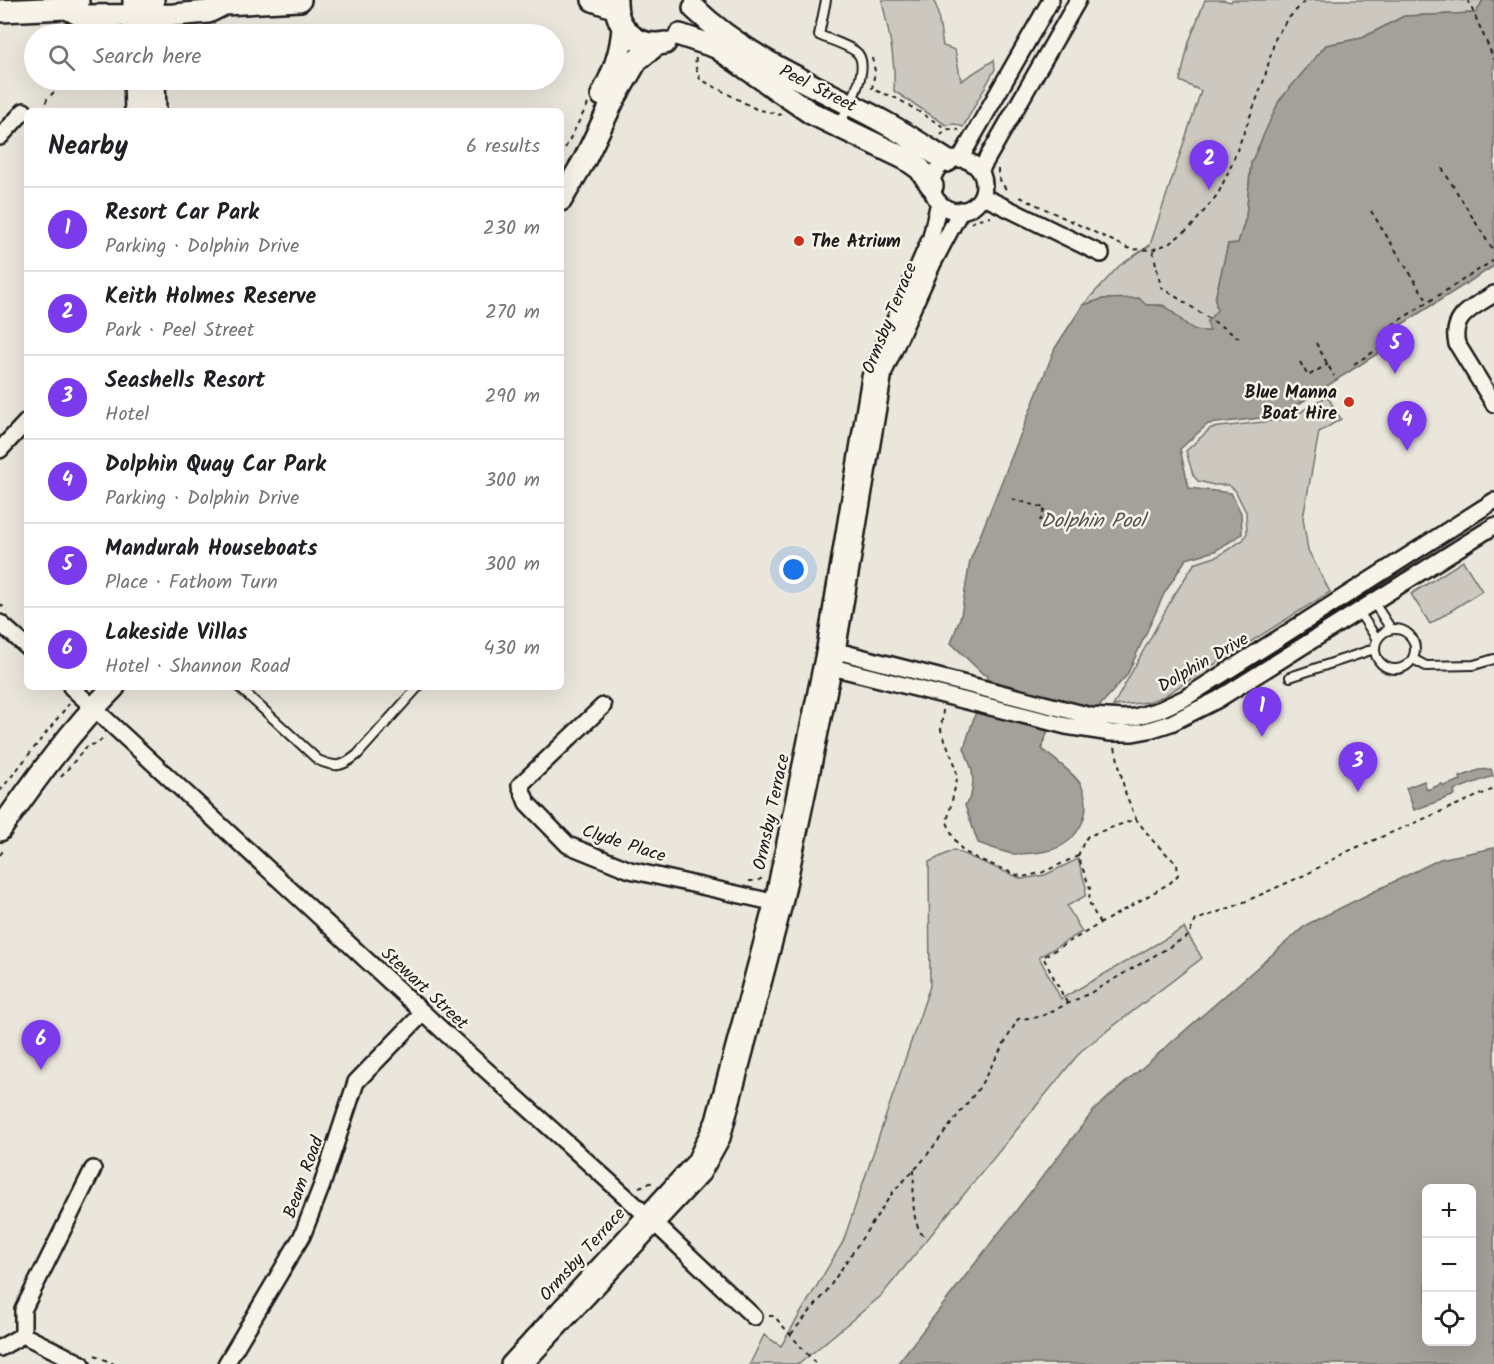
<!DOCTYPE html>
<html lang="en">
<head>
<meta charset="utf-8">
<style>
  :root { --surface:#fff; --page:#f6f6f6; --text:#202124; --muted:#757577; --line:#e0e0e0; --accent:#7c3aed }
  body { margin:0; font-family:Kalam,sans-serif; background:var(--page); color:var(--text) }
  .controls { position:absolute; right:18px; bottom:18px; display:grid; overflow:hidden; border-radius:9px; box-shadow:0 6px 24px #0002 }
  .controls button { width:54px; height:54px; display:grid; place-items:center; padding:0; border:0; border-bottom:2px solid var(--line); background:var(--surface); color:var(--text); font:30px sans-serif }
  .you { position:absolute; left:794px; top:570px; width:21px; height:21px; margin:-15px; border:4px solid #fff; border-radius:50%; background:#1a73e8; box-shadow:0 0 0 9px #1a73e833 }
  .badge { display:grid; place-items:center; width:39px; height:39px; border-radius:50%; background:var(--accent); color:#fff; font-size:20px; font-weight:700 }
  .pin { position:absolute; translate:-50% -50px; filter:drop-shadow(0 2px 3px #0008) }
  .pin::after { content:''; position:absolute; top:32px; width:21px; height:18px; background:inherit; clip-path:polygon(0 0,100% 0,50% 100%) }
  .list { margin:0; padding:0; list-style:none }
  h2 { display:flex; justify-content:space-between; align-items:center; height:78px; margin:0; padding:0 24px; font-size:26px }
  h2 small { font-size:20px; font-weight:400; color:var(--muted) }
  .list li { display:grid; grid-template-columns:39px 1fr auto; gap:18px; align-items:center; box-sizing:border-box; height:84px; padding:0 24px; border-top:2px solid var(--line) }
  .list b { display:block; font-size:22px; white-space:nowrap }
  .list p { margin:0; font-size:20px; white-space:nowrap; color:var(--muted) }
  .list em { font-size:20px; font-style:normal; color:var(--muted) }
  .icon { flex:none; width:33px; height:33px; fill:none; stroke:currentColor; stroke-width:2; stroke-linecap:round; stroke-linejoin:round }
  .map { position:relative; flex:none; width:1494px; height:1364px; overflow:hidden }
  .search { position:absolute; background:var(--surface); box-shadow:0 6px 24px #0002; left:24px; top:24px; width:540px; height:66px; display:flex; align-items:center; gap:15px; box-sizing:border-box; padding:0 21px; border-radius:33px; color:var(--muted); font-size:22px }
  .panel { position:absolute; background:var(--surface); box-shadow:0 6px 24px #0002; left:24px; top:108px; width:540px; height:582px; border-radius:9px }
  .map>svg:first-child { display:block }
</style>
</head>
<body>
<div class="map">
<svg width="1494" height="1364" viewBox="0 0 1494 1364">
  <rect width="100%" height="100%" fill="#eae6dc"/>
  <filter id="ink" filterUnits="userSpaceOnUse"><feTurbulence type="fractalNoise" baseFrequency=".0167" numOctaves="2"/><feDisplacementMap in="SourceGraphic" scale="12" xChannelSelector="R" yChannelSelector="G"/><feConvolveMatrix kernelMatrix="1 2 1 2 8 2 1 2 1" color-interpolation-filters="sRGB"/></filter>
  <g filter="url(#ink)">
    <path fill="#ccc8c0" stroke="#74726e" stroke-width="1.5" d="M882,0H934L937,9L943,46L955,50L961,81L994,60L995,69L963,127L955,124L946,125L894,91C896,59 888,30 882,0Z
      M1205,0H1223L1231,2L1232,0H1483L1476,13L1404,16L1362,38L1326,45L1280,101L1251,163L1246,217L1238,243L1228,244L1215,299L1217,310L1210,331L1198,332L1191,329L1163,305H1146L1103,299L1083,305L1119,266L1150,245L1201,91L1180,81L1189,42Z
      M1327,396L1341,419L1319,432L1303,518L1308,550L1330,592L1164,696L1148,702L1113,706L1173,597L1194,564L1218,556L1243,540L1247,533L1246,512L1235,490L1228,485H1214L1198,481L1193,475L1186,451L1211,428L1289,419Z
      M1463,561L1482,591L1430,624L1411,594Z
      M954,850L1022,879L1045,875L1078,859L1086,887L1085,896L1067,906L1082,932L1039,957L1061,999L1184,928L1202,958L1081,1051L881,1296L799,1364H750L764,1335L781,1346L843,1242L930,986L929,862Z"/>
    <path fill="#a3a19a" stroke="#6d6c68" stroke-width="1.5" fill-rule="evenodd" d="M1483,0H1494V266L1396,328L1402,338L1280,416L1208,424L1180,449L1189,488L1231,493L1241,513L1242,534L1215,551L1186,559L1164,594L1127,675L1097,709L1058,698L1042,749C1052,758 1077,775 1082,787C1094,815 1076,845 1047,851C1037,853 1024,854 1014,854C1003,853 989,846 978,843L965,805L971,796L973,782L972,770L964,748L988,675L983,674L951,643L961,615L970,561L1055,348L1083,305L1103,299L1139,298L1146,305C1152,305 1160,304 1165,307C1183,317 1186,333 1210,331L1207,322L1217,310L1215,299L1228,244L1238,243L1246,217L1251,163L1279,101L1326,45L1362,38L1404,16L1476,13Z
      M1491,769L1493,776L1454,790L1455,795L1414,810L1406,788L1424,781L1427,790L1442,784L1444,786L1461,780L1460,777L1479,770Z
      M1494,848V1364H897L1095,1109L1306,925L1440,859ZM1472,1188V1342H1426V1188Z"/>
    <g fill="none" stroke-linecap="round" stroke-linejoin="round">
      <defs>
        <path id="lane" d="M826,0L819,35C830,40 845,44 855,51C874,64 847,110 839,126
          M1374,603L1391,629
          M1359,612L1377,639
          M1375 649a20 20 0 1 1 40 0a20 20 0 1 1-40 0Z
          M1413,659L1426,666L1474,665L1494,659
          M1290,677L1374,649
          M239,687L318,760C336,768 342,767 357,755L418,687"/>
        <path id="street" d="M0,137L24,111
          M960,159L1051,0
          M932 185a26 26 0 1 1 52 0a26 26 0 1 1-52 0Z
          M980,171L1078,0
          M982,196L1101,254
          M1494,294C1474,307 1450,316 1457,344L1494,404
          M0,450L27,421
          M0,623L27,647
          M829,649L1091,716L1123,718L1135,717L1159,710L1185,698L1494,501
          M824,665L1066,726L1111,733H1133L1149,730L1171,723L1217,700L1494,526
          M71,687L442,1030L645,1214L754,1317
          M603,706L520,785L527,803L568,845L630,870L781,904
          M23,1335L82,1364
          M0,1348L23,1335V1310L93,1169
          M226,1364L302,1236L322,1185L356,1082L423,1013
          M509,1364L695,1161L714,1121L773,901L825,648L870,377L931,237L939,202
          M525,1364L702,1174L722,1138L784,904L837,651L884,372L933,263L961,210"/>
        <path id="secondary" d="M153,0L154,34
          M593,0L616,8
          M616,0C615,28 637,49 665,43
          M67,8L82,16L174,15L208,12L224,4L300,0
          M694,8C751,63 822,87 889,125C909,136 928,149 947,161
          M0,11L67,8L78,2
          M134,34V0
          M680,35L716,47L811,113L906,159L920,169L932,186
          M135,80L136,111
          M154,80L155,111
          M602,95C614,72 621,53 623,28
          M561,200L585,159L613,101L637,60L657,44
          M0,830C35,780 71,730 114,687"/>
      </defs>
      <use href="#lane" stroke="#1c1c1c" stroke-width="12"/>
      <use href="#street" stroke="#1c1c1c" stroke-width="20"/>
      <use href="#secondary" stroke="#1c1c1c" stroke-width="26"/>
      <path stroke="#1c1c1c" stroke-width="2" stroke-dasharray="4.5 4.5" stroke-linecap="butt" d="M1451,0H1465
        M1468,0L1494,59
        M696,58L695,65L700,79L756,109L781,115
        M872,58L875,71L872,89L898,99L947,129
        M43,111L47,99L66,80
        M941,135L947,129L959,130
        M561,156L588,104
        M1442,168L1494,252
        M998,169V177L1007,191
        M1020,197L1130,249L1152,250L1170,243L1192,226L1218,194L1231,166L1264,80L1275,39L1286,21L1302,4L1310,0
        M1371,211L1428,302
        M971,223L978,219L991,217
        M1153,251L1161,287L1239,338
        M1392,325L1494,260
        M1316,343L1334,376
        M1300,362L1308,376L1328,364
        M1354,364L1396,338
        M1012,499L1045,508L1040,521
        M0,604L7,610
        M943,710L941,730L956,767L957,779L947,822L953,837L963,851L976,858L1022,877L1041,873L1078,856
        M1115,747L1125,792L1136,819
        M61,777L88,745L98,744L103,737
        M0,791L69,704
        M0,855L5,848
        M749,881H757L764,877
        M1067,1003L1043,957L1170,883L1178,875L1177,864L1154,842L1136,819L1088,836C1083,842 1081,849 1078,856L1090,888L1089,902L1100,924
        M914,1170C914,1192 909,1223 926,1239
        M639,1187L656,1181
        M617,1208L620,1220
        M769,1316H774L816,1364
        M791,1334L824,1295L893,1192L920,1164L979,1088L1018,1019L1040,1017L1092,992L1188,936L1196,920L1235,906L1307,874L1346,852L1494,789
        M95,1355L114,1364"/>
      <use href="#lane" stroke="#f7f3e8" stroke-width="8"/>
      <use href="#street" stroke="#f7f3e8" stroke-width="15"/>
      <use href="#secondary" stroke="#f7f3e8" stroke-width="21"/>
    </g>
  </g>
  <g fill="#c8321e" stroke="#f7f3e8" stroke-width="2">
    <circle cx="799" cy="241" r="6"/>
    <circle cx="1349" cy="402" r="6"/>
  </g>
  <g text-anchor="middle" stroke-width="5" stroke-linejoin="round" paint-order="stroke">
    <g font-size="18" fill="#1c1c1c" stroke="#f7f3e8">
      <text transform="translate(818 88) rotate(27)" y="6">Peel Street</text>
      <text transform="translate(889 318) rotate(-68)" y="6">Ormsby Terrace</text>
      <text transform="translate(1203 662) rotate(-30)" y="6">Dolphin Drive</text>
      <text transform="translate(771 812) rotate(-78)" y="6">Ormsby Terrace</text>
      <text transform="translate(624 843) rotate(18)" y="6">Clyde Place</text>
      <text transform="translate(425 988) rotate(43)" y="6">Stewart Street</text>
      <text transform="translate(303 1177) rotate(-70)" y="6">Beam Road</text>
      <text transform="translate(582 1254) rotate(-48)" y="6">Ormsby Terrace</text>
    </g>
    <g font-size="18" font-weight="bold" fill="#1c1c1c" stroke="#f7f3e8" text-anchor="start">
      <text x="811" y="247">The Atrium</text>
      <text x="1337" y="398" text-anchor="end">Blue Manna<tspan x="1337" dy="21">Boat Hire</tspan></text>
    </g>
    <g font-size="20" font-style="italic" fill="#52514e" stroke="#f7f3e8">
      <text x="1093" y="527">Dolphin Pool</text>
    </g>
  </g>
</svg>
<div class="controls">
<button>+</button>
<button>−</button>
<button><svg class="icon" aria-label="locate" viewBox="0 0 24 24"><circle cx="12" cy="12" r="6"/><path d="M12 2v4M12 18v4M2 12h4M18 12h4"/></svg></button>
</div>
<div class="you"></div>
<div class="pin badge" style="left:1262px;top:737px">1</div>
<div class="pin badge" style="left:1209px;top:190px">2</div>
<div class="pin badge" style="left:1358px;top:792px">3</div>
<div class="pin badge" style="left:1407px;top:451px">4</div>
<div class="pin badge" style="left:1395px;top:374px">5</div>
<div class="pin badge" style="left:41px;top:1070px">6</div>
<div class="search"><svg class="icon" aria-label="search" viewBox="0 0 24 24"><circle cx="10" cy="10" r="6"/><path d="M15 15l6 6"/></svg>Search here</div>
<section class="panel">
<h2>Nearby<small>6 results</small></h2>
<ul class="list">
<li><span class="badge">1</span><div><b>Resort Car Park</b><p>Parking · Dolphin Drive</p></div><em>230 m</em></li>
<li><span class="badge">2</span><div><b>Keith Holmes Reserve</b><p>Park · Peel Street</p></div><em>270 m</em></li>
<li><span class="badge">3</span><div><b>Seashells Resort</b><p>Hotel</p></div><em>290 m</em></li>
<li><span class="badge">4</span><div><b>Dolphin Quay Car Park</b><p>Parking · Dolphin Drive</p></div><em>300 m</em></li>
<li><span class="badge">5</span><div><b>Mandurah Houseboats</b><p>Place · Fathom Turn</p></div><em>300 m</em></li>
<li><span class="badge">6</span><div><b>Lakeside Villas</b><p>Hotel · Shannon Road</p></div><em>430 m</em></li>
</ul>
</section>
</div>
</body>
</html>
